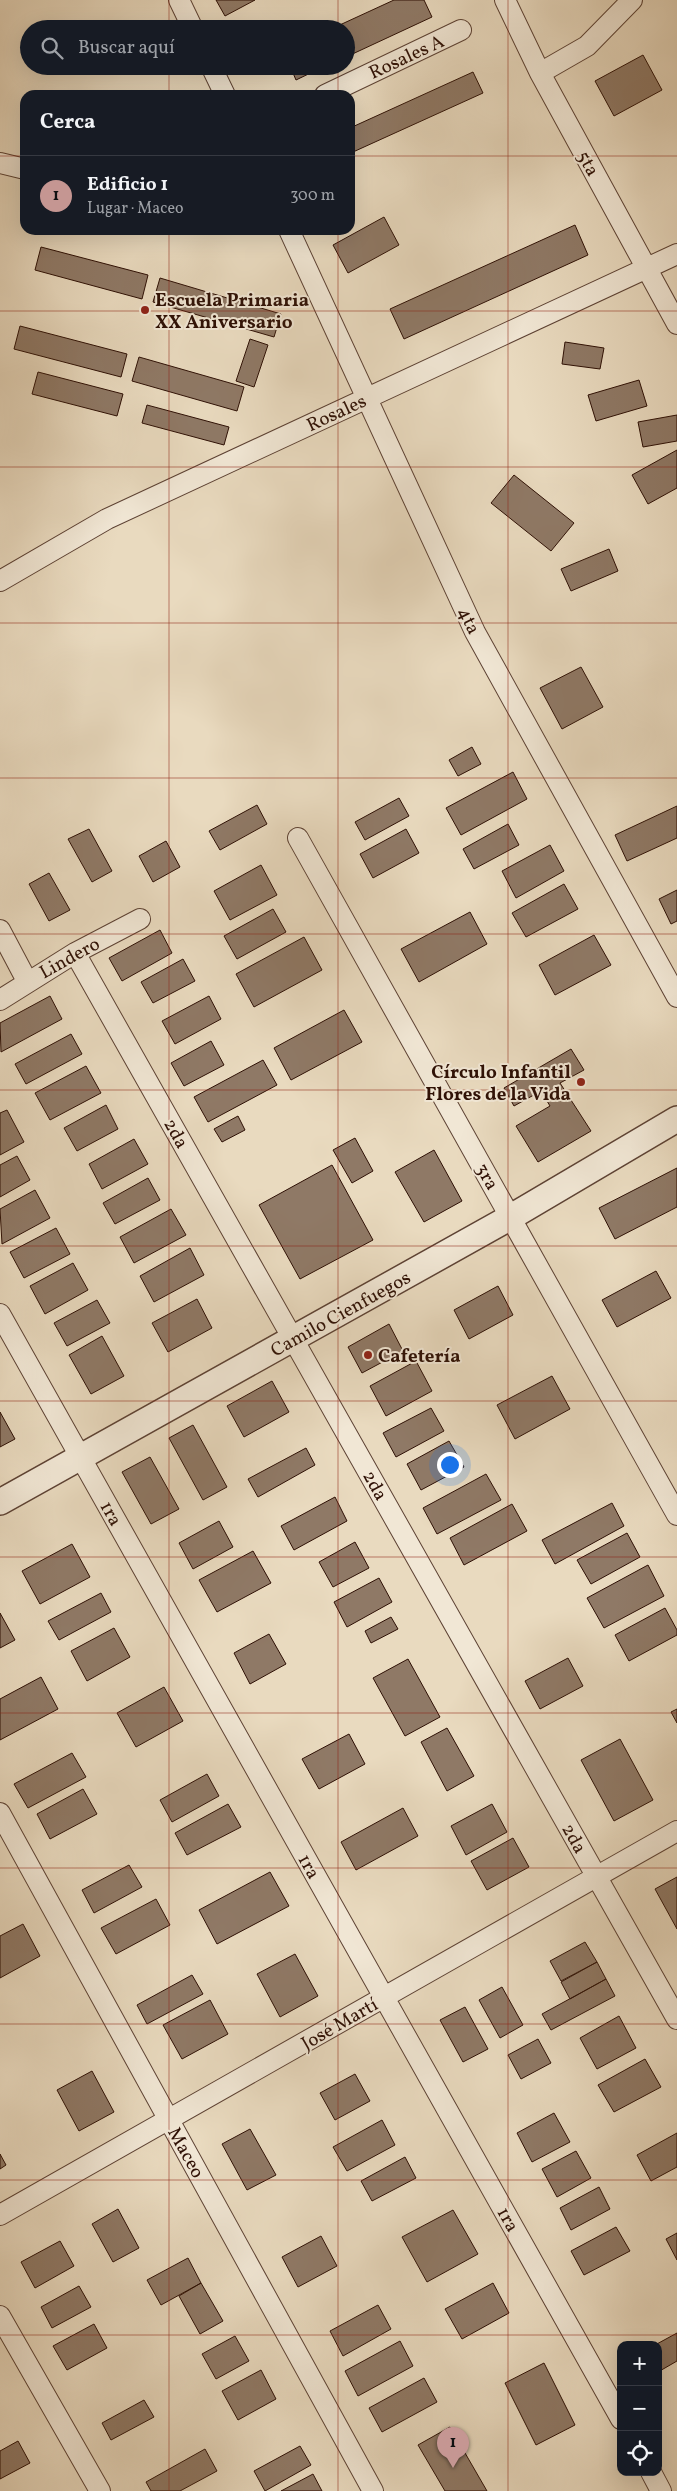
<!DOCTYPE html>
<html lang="es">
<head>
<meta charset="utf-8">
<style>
  :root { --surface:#171b24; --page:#20242c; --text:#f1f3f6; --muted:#9ea1a6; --line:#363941; --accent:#c59692 }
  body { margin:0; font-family:Vollkorn,serif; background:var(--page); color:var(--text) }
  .controls { position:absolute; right:15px; bottom:15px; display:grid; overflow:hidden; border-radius:10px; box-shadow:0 5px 20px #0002 }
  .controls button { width:45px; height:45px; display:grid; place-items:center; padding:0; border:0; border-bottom:1px solid var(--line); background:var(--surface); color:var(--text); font:25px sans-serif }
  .you { position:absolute; left:449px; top:1464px; width:18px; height:18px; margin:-12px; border:4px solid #fff; border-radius:50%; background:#1a73e8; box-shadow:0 0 0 8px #1a73e833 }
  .badge { display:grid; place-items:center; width:32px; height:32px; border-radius:50%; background:var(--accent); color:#111; font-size:16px; font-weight:700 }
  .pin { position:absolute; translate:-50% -41px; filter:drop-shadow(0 1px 2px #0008) }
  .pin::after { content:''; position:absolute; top:26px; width:18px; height:15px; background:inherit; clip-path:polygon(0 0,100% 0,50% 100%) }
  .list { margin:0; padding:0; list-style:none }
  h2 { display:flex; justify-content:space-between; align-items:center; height:65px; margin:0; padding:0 20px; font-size:21px }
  h2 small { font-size:16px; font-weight:400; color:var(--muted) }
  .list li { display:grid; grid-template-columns:32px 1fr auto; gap:15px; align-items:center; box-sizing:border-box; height:80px; padding:0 20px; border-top:1px solid var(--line) }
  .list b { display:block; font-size:19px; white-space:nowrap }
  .list p { margin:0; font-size:16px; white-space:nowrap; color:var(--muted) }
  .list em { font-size:16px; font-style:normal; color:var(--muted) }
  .icon { flex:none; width:28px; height:28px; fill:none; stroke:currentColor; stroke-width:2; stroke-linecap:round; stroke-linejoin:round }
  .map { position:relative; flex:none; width:677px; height:2491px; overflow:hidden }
  .search { position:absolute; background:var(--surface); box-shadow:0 5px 20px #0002; left:20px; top:20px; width:335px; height:55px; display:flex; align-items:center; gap:12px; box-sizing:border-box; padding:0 18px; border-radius:28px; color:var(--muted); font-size:19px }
  .panel { position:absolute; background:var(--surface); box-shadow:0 5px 20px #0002; left:20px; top:90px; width:335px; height:145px; border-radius:15px }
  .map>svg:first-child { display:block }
</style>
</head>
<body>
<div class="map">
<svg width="677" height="2491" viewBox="0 0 677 2491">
  <rect width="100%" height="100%" fill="#e9dabf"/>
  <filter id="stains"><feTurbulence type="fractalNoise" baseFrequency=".004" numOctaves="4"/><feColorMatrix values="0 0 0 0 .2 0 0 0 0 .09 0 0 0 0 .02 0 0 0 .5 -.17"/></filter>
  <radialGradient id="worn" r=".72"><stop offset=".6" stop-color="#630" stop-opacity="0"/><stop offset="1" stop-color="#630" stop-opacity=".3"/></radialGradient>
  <path fill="#8f7966" stroke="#2e1005" d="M216,0H255L225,16Z
    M394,0H424L432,17L346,57V29H331Z
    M643,55L662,90L614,116L595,81Z
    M290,66H325L296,80Z
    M473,72L483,93L353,152L350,145V128Z
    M384,217L399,245L348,273L333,245Z
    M575,225L588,255L404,339L390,309Z
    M41,247L148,275L142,299L35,270Z
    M160,278L281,314L274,337L153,302Z
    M20,326L127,354L121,377L14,349Z
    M250,339L268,345L254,387L236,381Z
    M565,342L604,348L600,369L562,364Z
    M139,357L244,387L237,411L132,381Z
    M38,372L123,394L117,416L32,394Z
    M639,380L647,406L596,421L588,395Z
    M147,405L229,427L224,445L142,423Z
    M677,415V441L643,447L638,422Z
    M677,450V488L648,504L632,475Z
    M514,475L574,523L551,551L491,503Z
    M609,549L618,571L571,591L561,569Z
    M581,667L603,707L562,729L540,688Z
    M472,747L481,764L458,776L449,760Z
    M513,772L527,799L461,835L446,808Z
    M399,798L409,816L365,840L355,822Z
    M257,805L267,824L220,850L209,831Z
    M677,806V838L627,861L615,835Z
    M508,824L519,845L474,869L463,849Z
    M89,829L112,871L92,882L68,839Z
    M406,829L419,853L373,878L360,854Z
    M166,841L180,867L153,882L139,856Z
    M550,845L564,871L516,898L502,871Z
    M261,865L277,895L230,920L214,891Z
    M49,873L70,910L49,921L29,884Z
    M564,884L578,909L526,937L512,913Z
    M677,890V921L671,924L659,899Z
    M273,909L286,932L237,959L224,936Z
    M470,912L487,944L419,982L401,949Z
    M160,930L172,953L122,981L109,958Z
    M594,935L611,965L555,995L539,965Z
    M304,937L322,970L254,1007L236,974Z
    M183,959L195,981L153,1003L141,982Z
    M50,996L62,1019L1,1052L0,1023Z
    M209,996L221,1019L175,1044L162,1021Z
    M344,1010L362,1042L291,1080L274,1048Z
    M71,1034L82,1054L26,1084L15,1064Z
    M211,1041L224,1065L184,1086L171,1063Z
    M571,1049L584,1070L560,1083L591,1131L538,1162L516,1126L550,1106L541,1091L514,1106L504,1088Z
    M263,1060L277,1085L208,1122L194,1097Z
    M86,1066L101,1093L50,1120L35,1093Z
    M106,1105L118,1129L77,1151L64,1128Z
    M7,1110L24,1142L0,1155V1113Z
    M238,1116L245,1130L222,1142L214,1129Z
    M355,1138L373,1171L352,1183L333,1150Z
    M134,1139L148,1164L102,1189L89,1164Z
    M434,1150L462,1201L424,1222L395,1172Z
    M17,1156L30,1180L0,1197V1165Z
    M332,1165L373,1240L300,1279L259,1205Z
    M677,1168V1207L615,1239L599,1208Z
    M148,1178L160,1200L115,1224L103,1203Z
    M35,1190L50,1218L2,1244L0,1209Z
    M171,1209L186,1235L134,1263L120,1237Z
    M56,1228L70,1254L24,1278L10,1252Z
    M190,1248L204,1275L154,1302L140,1276Z
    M73,1263L88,1290L45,1314L30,1286Z
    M656,1271L671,1298L617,1327L602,1300Z
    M498,1286L513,1315L469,1339L454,1310Z
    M197,1299L212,1328L168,1352L152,1323Z
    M97,1300L110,1323L67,1346L54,1323Z
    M389,1324L403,1351L362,1373L348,1347Z
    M102,1336L124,1376L91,1394L69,1355Z
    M416,1361L432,1391L386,1416L370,1386Z
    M552,1376L570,1409L515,1439L497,1405Z
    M272,1381L289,1412L244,1437L227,1406Z
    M431,1408L444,1431L396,1457L383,1433Z
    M0,1412L15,1439L0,1447Z
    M193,1425L227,1487L203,1500L169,1438Z
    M449,1441L464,1467L421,1490L407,1464Z
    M306,1448L315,1465L258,1497L248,1479Z
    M150,1457L179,1509L151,1524L122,1472Z
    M486,1474L501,1500L437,1534L423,1508Z
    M335,1497L347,1521L294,1550L281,1526Z
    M612,1503L624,1526L555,1564L542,1540Z
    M512,1504L527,1531L464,1565L450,1538Z
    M219,1521L233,1547L193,1569L179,1543Z
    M627,1533L640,1557L591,1584L577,1560Z
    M355,1542L369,1568L333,1587L319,1562Z
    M72,1544L90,1577L40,1604L22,1571Z
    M253,1551L271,1583L217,1612L199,1580Z
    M648,1565L664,1596L604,1628L587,1598Z
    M379,1578L392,1602L347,1627L334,1602Z
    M101,1593L111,1612L59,1640L48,1621Z
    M665,1608L677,1630V1635L629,1661L615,1635Z
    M0,1613L15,1640L0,1648Z
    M391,1617L398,1629L371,1643L365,1631Z
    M114,1628L130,1657L87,1681L71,1651Z
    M269,1634L286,1664L250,1684L234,1653Z
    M568,1658L583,1686L540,1709L525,1681Z
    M408,1659L440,1717L405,1736L373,1678Z
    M41,1677L58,1709L0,1740V1699Z
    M164,1687L183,1721L136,1747L117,1713Z
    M677,1709V1723L671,1712Z
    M447,1728L474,1776L447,1791L421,1742Z
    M349,1734L365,1764L319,1789L302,1759Z
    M620,1739L653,1800L614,1821L581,1760Z
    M72,1753L86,1777L28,1808L14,1784Z
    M207,1774L219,1796L172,1822L160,1800Z
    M83,1789L97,1814L50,1839L37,1814Z
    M228,1804L241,1827L187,1855L175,1833Z
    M492,1804L507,1832L466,1855L451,1826Z
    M403,1808L418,1836L356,1870L341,1842Z
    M513,1838L529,1867L487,1890L471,1861Z
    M129,1865L142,1887L94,1913L82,1890Z
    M270,1872L289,1906L217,1944L199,1910Z
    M677,1877V1929L655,1889Z
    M156,1899L170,1925L116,1954L101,1928Z
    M23,1924L40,1956L0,1978V1936Z
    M585,1942L597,1962L561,1981L550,1961Z
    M295,1954L318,1996L280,2017L257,1974Z
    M597,1962L606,1979L570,1999L561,1982Z
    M192,1975L203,1994L147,2024L137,2005Z
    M606,1979L615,1996L551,2030L542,2014Z
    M502,1987L523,2025L500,2038L479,2000Z
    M210,2000L228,2034L182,2059L163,2025Z
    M465,2007L488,2049L463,2062L440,2020Z
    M619,2016L636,2048L597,2069L580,2038Z
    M538,2039L551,2063L521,2079L508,2055Z
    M645,2059L661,2087L614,2112L598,2085Z
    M92,2071L114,2112L79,2131L57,2090Z
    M355,2074L370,2101L335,2120L320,2093Z
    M554,2113L570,2142L532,2162L517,2133Z
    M382,2120L395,2145L347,2171L333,2147Z
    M250,2129L276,2175L247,2190L222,2144Z
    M677,2133V2167L651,2181L637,2155Z
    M576,2151L591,2178L557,2197L542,2169Z
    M0,2154L6,2165L0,2169Z
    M405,2157L416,2178L372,2201L361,2181Z
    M599,2187L610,2209L571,2230L560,2208Z
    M118,2209L139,2248L113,2262L92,2224Z
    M453,2210L478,2254L427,2282L402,2237Z
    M616,2227L630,2251L584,2275L571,2251Z
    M677,2233V2260L666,2239Z
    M321,2236L337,2266L298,2287L282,2257Z
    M60,2241L74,2266L35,2288L21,2262Z
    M188,2258L201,2283L161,2305L147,2280Z
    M201,2283L223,2321L200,2334L179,2296Z
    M493,2283L509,2313L462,2339L445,2309Z
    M79,2286L91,2307L52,2328L41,2307Z
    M378,2305L391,2329L343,2356L330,2331Z
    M94,2324L107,2348L67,2370L53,2346Z
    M677,2333V2361L658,2372V2345H655Z
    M235,2336L249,2361L216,2379L202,2354Z
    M400,2341L413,2366L358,2396L345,2371Z
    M544,2363L575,2425L536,2445L505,2383Z
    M261,2370L276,2399L238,2420L222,2391Z
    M424,2378L437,2402L382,2432L369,2408Z
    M144,2400L154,2417L111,2440L102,2423Z
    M450,2427L487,2491H445L418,2445Z
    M18,2441L30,2463L0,2479V2451Z
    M300,2446L311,2465L265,2491L254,2471Z
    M205,2449L217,2471L180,2491H151L146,2482Z
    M313,2474L322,2491H281Z"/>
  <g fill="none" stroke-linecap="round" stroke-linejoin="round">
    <defs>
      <path id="minor" d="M179,0L193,29
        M505,0L540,73L677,324
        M211,66L225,95
        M540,73L587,46L632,0
        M325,95L461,30
        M0,163L25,169
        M289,230L475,632L677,997
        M0,581L107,519L677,254
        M298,838L677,1515
        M0,930L27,981
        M75,953L677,2019
        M0,1000L75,953L140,919
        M0,1314L621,2419
        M0,1813L373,2491
        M0,2215L677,1831
        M0,2316L100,2491
        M651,2472L661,2491"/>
      <path id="tertiary" d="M0,1502L511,1217L677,1119"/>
    </defs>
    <use href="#minor" stroke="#5d4234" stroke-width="22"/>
    <use href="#tertiary" stroke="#5d4234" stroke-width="28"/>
    <use href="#minor" stroke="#f1e7d5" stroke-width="20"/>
    <use href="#tertiary" stroke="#f1e7d5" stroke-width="25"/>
  </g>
  <path fill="none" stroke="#8f2418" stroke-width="1" stroke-opacity="0.55" d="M169,0V29M338,0V29M508,0V2491M169,66V95M338,66V95M0,156H25M350,156H677M169,230V2491M338,230V2491M0,311H677M0,467H677M0,623H677M0,778H677M0,934H677M0,1090H677M0,1246H677M0,1401H677M0,1557H677M0,1713H677M0,1868H677M0,2024H677M0,2180H677M0,2335H677"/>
  <g fill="#8f2418" stroke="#f1e7d5" stroke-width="2">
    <circle cx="145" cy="310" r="5"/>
    <circle cx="581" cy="1082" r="5"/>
    <circle cx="368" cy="1355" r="5"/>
  </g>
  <g text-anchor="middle" stroke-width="4" stroke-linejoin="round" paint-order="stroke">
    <g font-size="19" fill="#2e1005" stroke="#f1e7d5">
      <text transform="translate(406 56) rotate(-25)" y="7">Rosales A</text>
      <text transform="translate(589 163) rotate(61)" y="7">5ta</text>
      <text transform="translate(336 412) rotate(-25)" y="7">Rosales</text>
      <text transform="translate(470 620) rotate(64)" y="7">4ta</text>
      <text transform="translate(69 957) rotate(-29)" y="7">Lindero</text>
      <text transform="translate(177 1133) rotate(61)" y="7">2da</text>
      <text transform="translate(488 1176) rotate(61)" y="7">3ra</text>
      <text transform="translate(340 1313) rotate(-29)" y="7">Camilo Cienfuegos</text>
      <text transform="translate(376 1485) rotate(61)" y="7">2da</text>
      <text transform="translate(112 1513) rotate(61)" y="7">1ra</text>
      <text transform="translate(575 1838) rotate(61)" y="7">2da</text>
      <text transform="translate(310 1866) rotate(61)" y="7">1ra</text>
      <text transform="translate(339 2023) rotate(-30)" y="7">José Martí</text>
      <text transform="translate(187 2152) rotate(61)" y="7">Maceo</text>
      <text transform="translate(509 2219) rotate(61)" y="7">1ra</text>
    </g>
    <g font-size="19" font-weight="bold" fill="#2e1005" stroke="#f1e7d5" text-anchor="start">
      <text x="155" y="306">Escuela Primaria<tspan x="155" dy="22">XX Aniversario</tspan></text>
      <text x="571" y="1078" text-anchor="end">Círculo Infantil<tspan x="571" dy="22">Flores de la Vida</tspan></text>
      <text x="378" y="1362">Cafetería</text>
    </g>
  </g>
  <rect width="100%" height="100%" filter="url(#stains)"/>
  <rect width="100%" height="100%" fill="url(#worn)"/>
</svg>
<div class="controls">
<button>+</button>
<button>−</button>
<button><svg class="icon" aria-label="locate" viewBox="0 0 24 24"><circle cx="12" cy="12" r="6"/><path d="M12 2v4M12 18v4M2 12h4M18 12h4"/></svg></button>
</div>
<div class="you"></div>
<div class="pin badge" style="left:453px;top:2468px">1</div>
<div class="search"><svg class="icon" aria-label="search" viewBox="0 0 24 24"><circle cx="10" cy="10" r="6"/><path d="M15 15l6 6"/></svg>Buscar aquí</div>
<section class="panel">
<h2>Cerca<small></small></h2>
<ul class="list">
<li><span class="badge">1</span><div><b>Edificio 1</b><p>Lugar · Maceo</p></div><em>300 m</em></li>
</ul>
</section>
</div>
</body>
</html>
